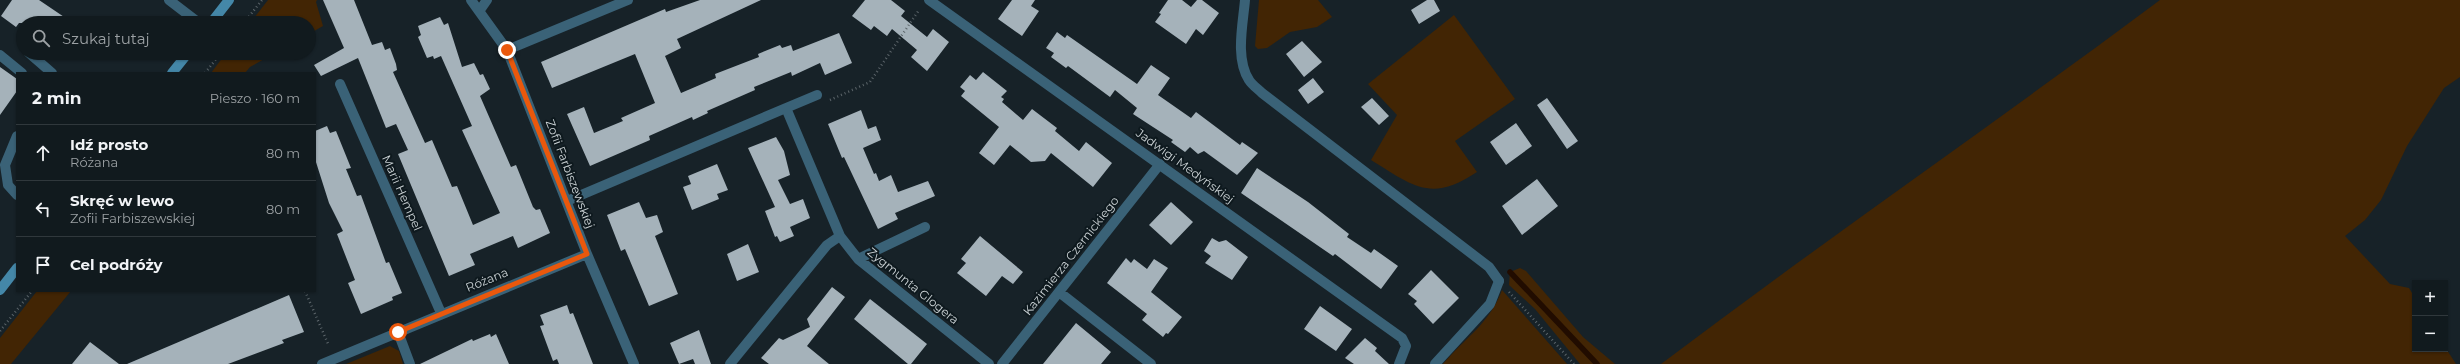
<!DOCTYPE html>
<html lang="pl">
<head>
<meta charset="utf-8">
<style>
  :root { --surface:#111a1e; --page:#1a2327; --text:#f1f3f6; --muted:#9ca1a4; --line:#30383c }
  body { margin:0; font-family:Montserrat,sans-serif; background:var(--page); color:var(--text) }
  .controls { position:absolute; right:12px; bottom:12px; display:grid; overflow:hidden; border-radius:0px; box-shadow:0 1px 3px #0004 }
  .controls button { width:36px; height:36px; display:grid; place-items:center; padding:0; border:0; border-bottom:1px solid var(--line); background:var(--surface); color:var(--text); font:20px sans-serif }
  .stop { position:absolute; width:12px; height:12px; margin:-9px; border:3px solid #ea580c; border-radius:50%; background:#fff }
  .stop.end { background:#ea580c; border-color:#fff; box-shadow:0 1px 4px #0008 }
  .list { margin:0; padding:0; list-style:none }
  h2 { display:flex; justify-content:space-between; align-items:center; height:52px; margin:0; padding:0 16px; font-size:17px }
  h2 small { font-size:13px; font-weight:400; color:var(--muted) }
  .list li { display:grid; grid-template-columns:26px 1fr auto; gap:12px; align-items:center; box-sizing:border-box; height:56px; padding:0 16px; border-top:1px solid var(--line) }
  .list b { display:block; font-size:15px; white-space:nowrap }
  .list p { margin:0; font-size:13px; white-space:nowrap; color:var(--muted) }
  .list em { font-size:13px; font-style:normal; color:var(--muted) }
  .icon { flex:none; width:22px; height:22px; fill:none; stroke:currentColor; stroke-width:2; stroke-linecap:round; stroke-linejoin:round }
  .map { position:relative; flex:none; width:2460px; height:364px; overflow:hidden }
  .search { position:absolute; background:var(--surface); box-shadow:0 1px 3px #0004; left:16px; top:16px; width:300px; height:44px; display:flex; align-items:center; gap:10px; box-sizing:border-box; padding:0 14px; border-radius:22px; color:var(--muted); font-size:15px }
  .panel { position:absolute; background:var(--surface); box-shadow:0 1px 3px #0004; left:16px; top:72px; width:300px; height:220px; border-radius:0px }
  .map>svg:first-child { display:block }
</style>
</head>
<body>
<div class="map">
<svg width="2460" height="364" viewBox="0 0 2460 364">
  <rect width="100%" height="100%" fill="#172228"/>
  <path fill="#422504" d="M268,0H317L316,2L323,26L309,34V23H250Z
    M1259,0H1318L1332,17L1317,27L1290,32L1267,48L1258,49L1255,46Z
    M2160,0H2460V77L2444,88L2407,146L2381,200L2365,220L2345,236L2390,284L2409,288L2415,298V349H2445V347L2456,364H1661C1825,240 1995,123 2160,0Z
    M1454,15L1515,99L1455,141L1477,172C1431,203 1413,186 1371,160L1397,115L1368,84Z
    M226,53H275L250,67L245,73H211Z
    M1520,268L1526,271L1583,337L1615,364H1580L1535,309L1509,285L1510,272Z
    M1502,290L1567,364H1443C1465,338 1490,323 1502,290Z
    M37,291H71L11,364H0V338Z
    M390,346L399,351L403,364H346Z"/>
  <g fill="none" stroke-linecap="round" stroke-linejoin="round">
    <path stroke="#210c00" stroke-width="5.5" d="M1510,272L1597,364"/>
  </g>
  <path fill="#a5b2ba" d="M12,0H39L73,23H19L16,27L1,16Z
    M323,0H354L372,45L382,42L385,50L390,48L396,64L397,70L393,72L425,143L432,140L452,187L457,186L473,225L500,213L462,130L472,126L441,56L434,59L433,56L427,58L418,37L421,35L418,26L440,17L444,25L448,23L462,67L474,63L480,75L483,74L490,89L480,96L511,167L516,165L533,207L536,210L540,209L550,233L518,248L513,236L470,254L475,265L449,276L398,154L408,150L396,124L386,128L358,58L321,76L314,65L344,48Z
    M700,0H761L677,39L681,48L665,56L681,93L716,78L715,74L759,57L758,54L780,45L782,48L791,45L793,51L839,33L852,63L825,75L820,63L792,76L791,72L754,87L755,90L707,111L708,113L693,120L692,117L649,136L650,140L590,166L567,114L584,107L594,133L623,121L621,118L655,103L635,54L552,88L541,62L665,9L666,12Z
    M865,0H891L905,11L901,16L927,37L933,29L949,42L927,71L911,57L917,50L892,29L887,36L874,26L871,30L852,16Z
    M1012,0H1035L1031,6L1039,11L1022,36L998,19Z
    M1168,0H1182L1191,7L1197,0H1202L1219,13L1203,35L1196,29L1186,44L1155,22L1161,14L1159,13Z
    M1427,0H1434L1440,11L1419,24L1411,10Z
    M1057,32L1065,38L1067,35L1137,84L1151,65L1170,78L1158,95L1191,118L1196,112L1240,145L1242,142L1258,153L1237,175L1204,151L1198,154L1190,147L1185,152L1171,142L1173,140L1133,114L1137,108L1115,90L1110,97L1068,66L1066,68L1051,57L1054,53L1046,48Z
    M1302,41L1322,62L1304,77L1286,54Z
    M0,67L17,79V91L0,115Z
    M983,72L1007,91L1001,97L1004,99L1002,102L1023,120L1032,109L1057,128L1055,131L1079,151L1086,142L1112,163L1093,187L1051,153L1045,161L1031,162L1010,145L994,165L979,153L999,127L961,96L965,91L960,87L970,75L976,80Z
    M1313,78L1324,92L1308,104L1298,90Z
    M1372,98L1389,116L1379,125L1361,107Z
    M1547,98L1578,141L1567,149L1537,105Z
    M861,110L868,129L876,126L881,140L863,148L874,174L876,173L879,181L891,175L898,192L928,181L935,196L895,213L898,219L878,229L844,157L842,158L828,124Z
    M1516,123L1532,146L1506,165L1490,142Z
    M327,126L330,133L336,131L351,168L346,169L357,196L361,195L386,263L389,262L402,293L392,297L393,300L361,314L348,283L355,280L337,234L343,231L329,203L315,159V131Z
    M776,137L784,151L790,175L778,180L790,204L803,199L810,218L790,227L794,236L780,242L777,236L775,237L765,211L775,207L748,148Z
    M717,164L728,190L717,194L719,199L692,210L683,187L691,184L688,176Z
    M1257,168L1308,202L1349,234L1347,237L1371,253L1374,249L1398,266L1381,289L1335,254L1333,256L1241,193Z
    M1537,179L1558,206L1522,235L1502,206Z
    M639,202L646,218L657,215L663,232L655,236L678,294L649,306L625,249L621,251L607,215Z
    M1171,202L1193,222L1171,245L1149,225Z
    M980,236L1023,272L1013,284L1002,276L986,296L957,273L966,263L961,259Z
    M1212,238L1219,242L1226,240L1248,257L1232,280L1205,263L1211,256L1204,251Z
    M748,244L759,272L737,281L727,254Z
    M1126,258L1131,263L1134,259L1147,269L1154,259L1168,268L1151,292L1182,317L1168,334L1166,333L1163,337L1142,320L1147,314L1107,283Z
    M1431,270L1459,298L1433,324L1414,304L1417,301L1408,294Z
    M832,287L845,297L807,346L829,364H769L761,358L779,338L783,340L810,327L807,319Z
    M289,295L304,332L282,340L284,343L228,364H127Z
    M870,299L927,344L911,364H908L854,319Z
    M567,305L570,314L573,313L593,364H559L557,359L553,361L540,326L544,325L540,315Z
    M1320,306L1352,329L1336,351L1304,329Z
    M1076,323L1111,352L1101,364H1043Z
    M699,330L711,364H695L693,359L679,364L670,343Z
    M490,334L491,337L496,334L509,364H420L472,339L473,341Z
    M1365,338L1377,348L1375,351L1389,364H1354L1345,358Z
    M90,342L119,364H72Z"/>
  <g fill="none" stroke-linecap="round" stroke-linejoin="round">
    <path stroke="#5c656a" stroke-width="2.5" stroke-dasharray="1 3" stroke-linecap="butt" d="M244,23L262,0
      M205,73L221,53
      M830,100L870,82L919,10
      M305,291L329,346
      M1509,292L1574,364
      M0,331L32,291"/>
    <path stroke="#3a6277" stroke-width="10" d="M169,0L199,23
      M29,53L52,73
      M0,55L22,73
      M17,136L5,165L8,185L17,195
      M1435,364L1490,304L1499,281"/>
    <path stroke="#3a6277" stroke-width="10" d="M471,0L507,50L587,254L634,364
      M929,0L1402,338L1406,346L1399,364
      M1245,0C1243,24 1235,58 1249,80C1252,85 1258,89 1262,93L1489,267L1499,281
      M480,10L487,0
      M507,50L628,0
      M340,84L441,313
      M786,108L817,95
      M567,201L786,108L840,236L858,259L989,364
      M858,259L925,227
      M1059,292L1151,364
      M398,332L410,364
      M322,364L587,254
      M730,364L827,245L840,236
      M1002,364L1160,164"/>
    <path stroke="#4487a8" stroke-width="10" d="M211,23L229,0
      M172,73L188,53
      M0,290L17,268"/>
  </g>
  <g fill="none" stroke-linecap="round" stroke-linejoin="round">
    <path stroke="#ea580c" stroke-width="5" d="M398,332L587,254L507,50"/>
  </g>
  <g text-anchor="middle" stroke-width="4" stroke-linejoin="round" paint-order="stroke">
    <g font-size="12" fill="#cdd4d7" stroke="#0e191e">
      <text transform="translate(1185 166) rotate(36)" y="4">Jadwigi Medyńskiej</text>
      <text transform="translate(570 174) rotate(69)" y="4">Zofii Farbiszewskiej</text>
      <text transform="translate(402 193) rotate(66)" y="4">Marii Hempel</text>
      <text transform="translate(1071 256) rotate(-52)" y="4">Kazimierza Czernickiego</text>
      <text transform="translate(487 280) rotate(-22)" y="4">Różana</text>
      <text transform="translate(913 286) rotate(39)" y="4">Zygmunta Glogera</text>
    </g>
  </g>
</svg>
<div class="controls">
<button>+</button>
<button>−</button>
</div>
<div class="stop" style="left:398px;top:332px"></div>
<div class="stop end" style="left:507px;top:50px"></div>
<div class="search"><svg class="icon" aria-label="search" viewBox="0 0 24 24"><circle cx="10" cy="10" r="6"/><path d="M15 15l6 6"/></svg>Szukaj tutaj</div>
<section class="panel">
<h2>2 min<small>Pieszo · 160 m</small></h2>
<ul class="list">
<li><svg class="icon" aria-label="ahead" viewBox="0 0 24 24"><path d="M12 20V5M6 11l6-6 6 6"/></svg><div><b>Idź prosto</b><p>Różana</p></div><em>80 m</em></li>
<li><svg class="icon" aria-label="left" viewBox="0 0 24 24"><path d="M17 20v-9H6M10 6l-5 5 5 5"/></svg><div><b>Skręć w lewo</b><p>Zofii Farbiszewskiej</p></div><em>80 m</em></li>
<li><svg class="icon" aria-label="arrive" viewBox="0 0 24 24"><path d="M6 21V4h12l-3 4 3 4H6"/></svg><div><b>Cel podróży</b></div></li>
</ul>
</section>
</div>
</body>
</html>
